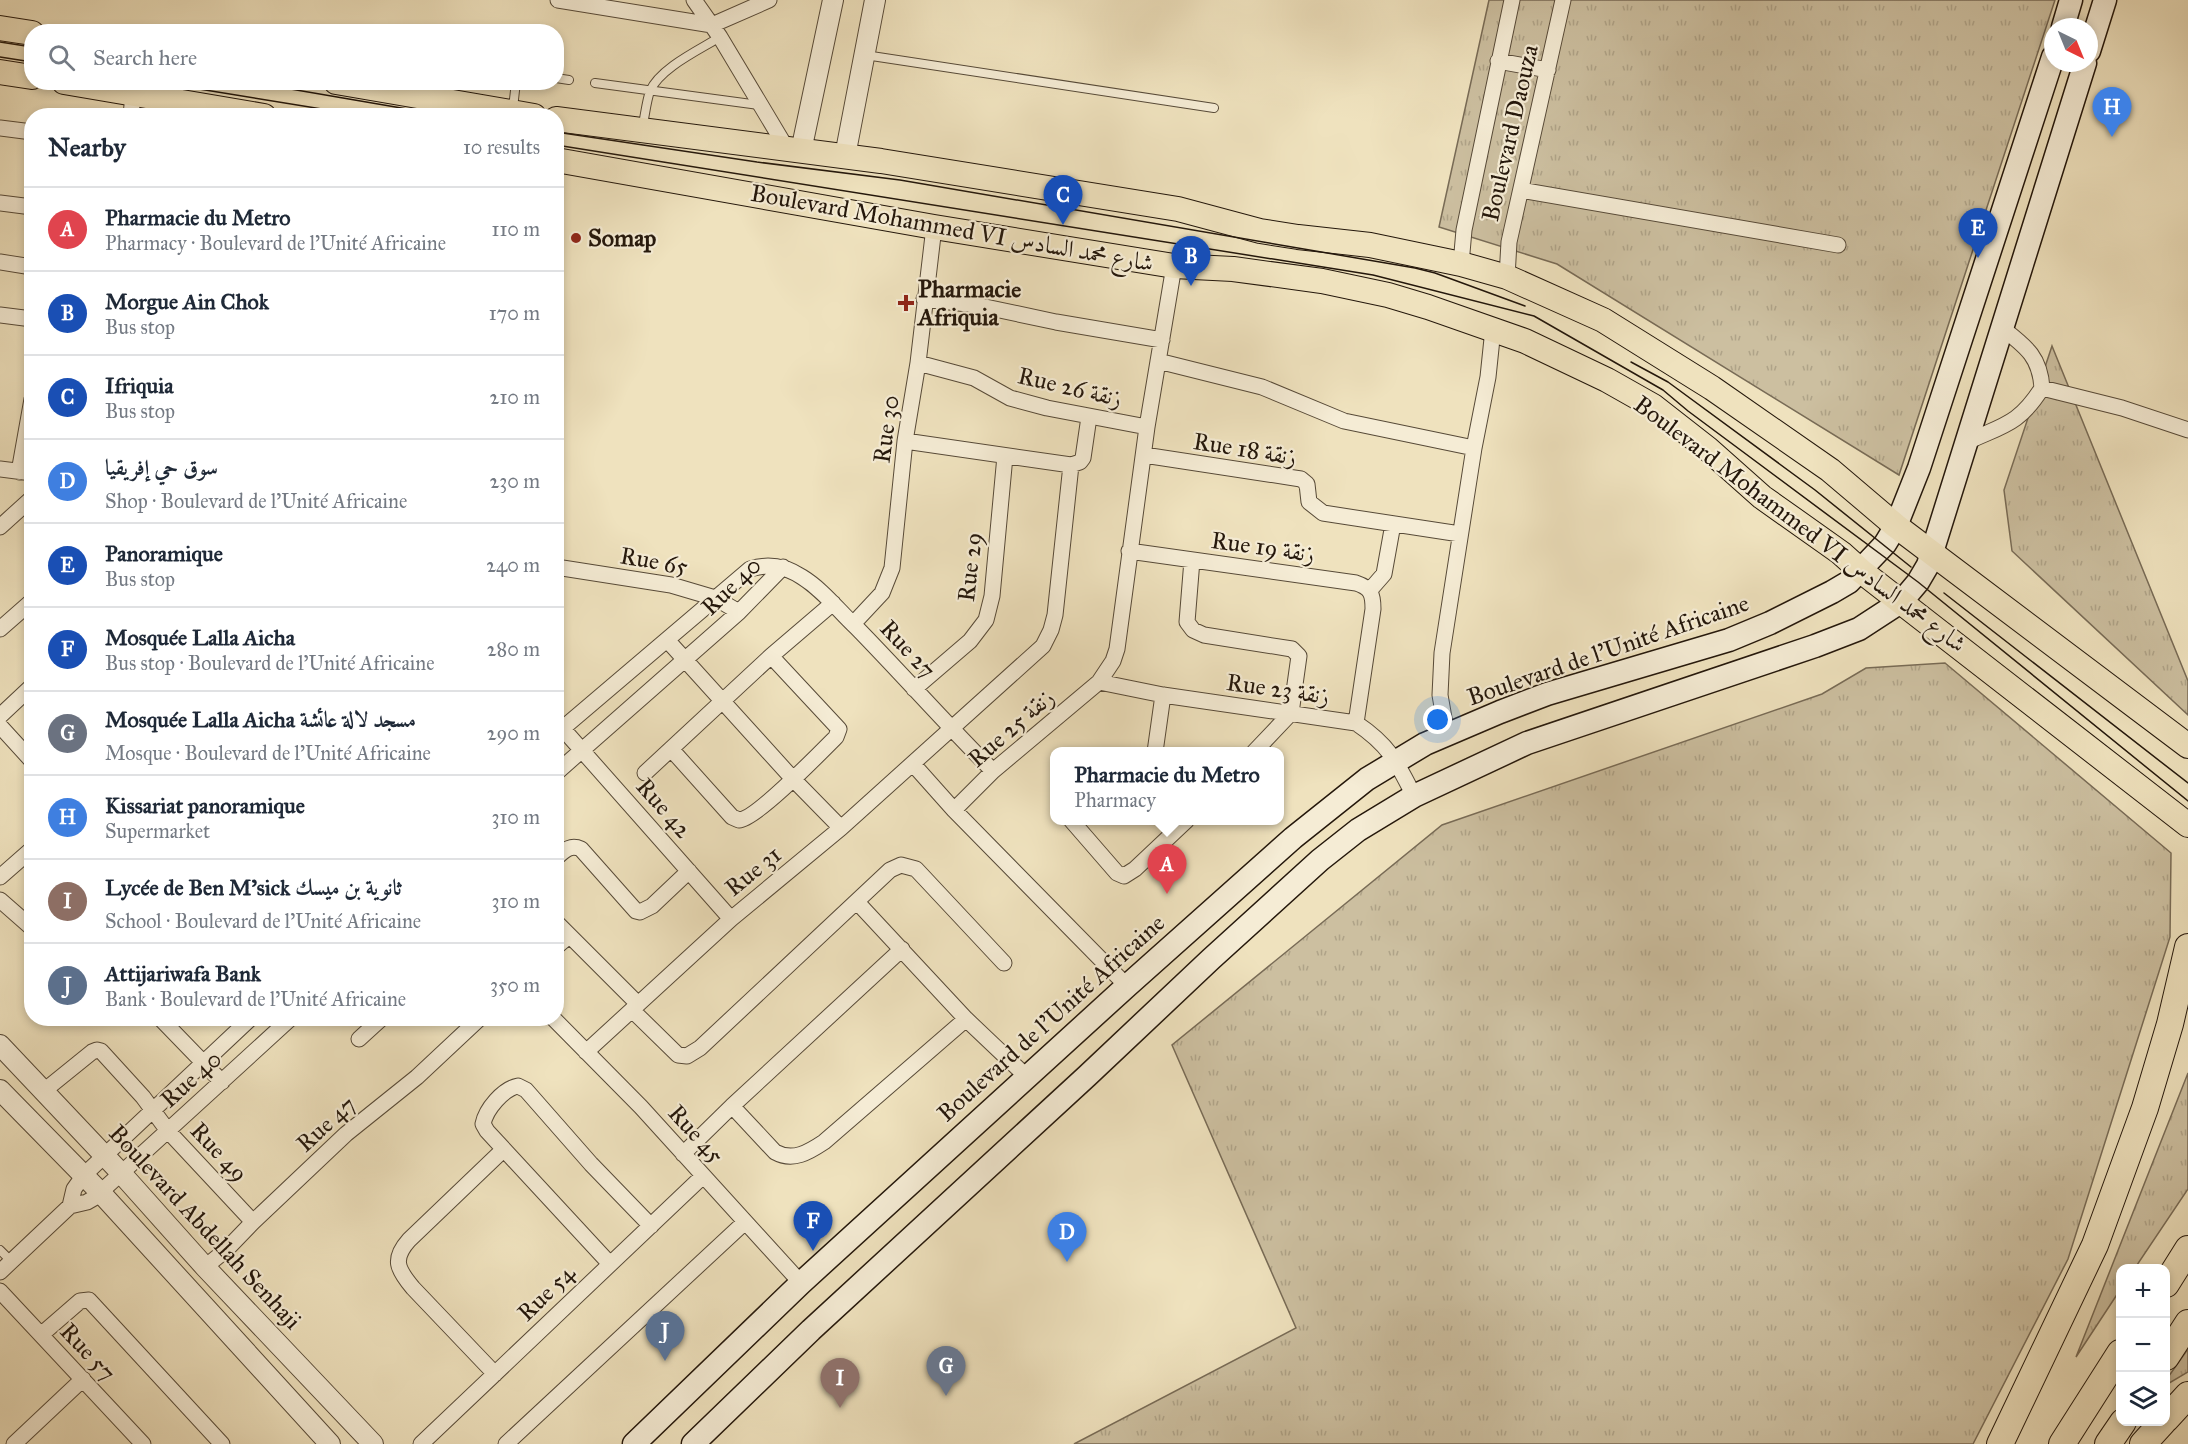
<!DOCTYPE html>
<html lang="en">
<head>
<meta charset="utf-8">
<style>
  :root { --surface:#fff; --page:#f6f6f7; --text:#1f2937; --muted:#747a83; --line:#e0e1e3; --accent:#d93025 }
  body { margin:0; font-family:"IM FELL Great Primer",Amiri,serif; background:var(--page); color:var(--text) }
  .controls { position:absolute; right:18px; bottom:18px; display:grid; overflow:hidden; border-radius:12px; box-shadow:0 3px 9px #0003 }
  .controls button { width:54px; height:54px; display:grid; place-items:center; padding:0; border:0; border-bottom:2px solid var(--line); background:var(--surface); color:var(--text); font:30px sans-serif }
  .compass { position:absolute; left:2044px; top:18px; width:54px; height:54px; border-radius:50%; background:var(--surface); box-shadow:0 3px 9px #0003; rotate:137deg }
  .you { position:absolute; left:1438px; top:720px; width:21px; height:21px; margin:-15px; border:4px solid #fff; border-radius:50%; background:#1a73e8; box-shadow:0 0 0 9px #1a73e833 }
  .badge { display:grid; place-items:center; width:39px; height:39px; border-radius:50%; background:var(--accent); color:#fff; font-size:20px; font-weight:700 }
  .pin { position:absolute; translate:-50% -50px; filter:drop-shadow(0 2px 3px #0008) }
  .pin::after { content:''; position:absolute; top:32px; width:21px; height:18px; background:inherit; clip-path:polygon(0 0,100% 0,50% 100%) }
  .popup { position:absolute; left:1050px; top:747px; width:234px; height:78px; box-sizing:border-box; display:grid; place-content:center; border-radius:12px; background:var(--surface); filter:drop-shadow(0 2px 4px #0005); font-size:20px; white-space:nowrap; color:var(--muted) }
  .popup b { font-size:22px; color:var(--text) }
  .popup::after { content:''; position:absolute; left:50%; top:100%; margin-left:-12px; border:12px solid transparent; border-top-color:var(--surface) }
  .list { margin:0; padding:0; list-style:none }
  h2 { display:flex; justify-content:space-between; align-items:center; height:78px; margin:0; padding:0 24px; font-size:26px }
  h2 small { font-size:20px; font-weight:400; color:var(--muted) }
  .list li { display:grid; grid-template-columns:39px 1fr auto; gap:18px; align-items:center; box-sizing:border-box; height:84px; padding:0 24px; border-top:2px solid var(--line) }
  .list b { display:block; font-size:22px; white-space:nowrap }
  .list p { margin:0; font-size:20px; white-space:nowrap; color:var(--muted) }
  .list em { font-size:20px; font-style:normal; color:var(--muted) }
  .icon { flex:none; width:33px; height:33px; fill:none; stroke:currentColor; stroke-width:2; stroke-linecap:round; stroke-linejoin:round }
  .map { position:relative; flex:none; width:2188px; height:1444px; overflow:hidden }
  .search { position:absolute; background:var(--surface); box-shadow:0 3px 9px #0003; left:24px; top:24px; width:540px; height:66px; display:flex; align-items:center; gap:15px; box-sizing:border-box; padding:0 21px; border-radius:24px; color:var(--muted); font-size:22px }
  .panel { position:absolute; background:var(--surface); box-shadow:0 3px 9px #0003; left:24px; top:108px; width:540px; height:918px; border-radius:24px }
  .map>svg:first-child { display:block }
</style>
</head>
<body>
<div class="map">
<svg width="2188" height="1444" viewBox="0 0 2188 1444">
  <defs>
    <pattern id="grass-tufts" width="24" height="20" patternUnits="userSpaceOnUse" patternTransform="scale(1.5)"><rect width="24" height="20" fill="#ccbfa0"/><path d="M3 7l-1-3M5 7V3M7 7l1-3M15 17l-1-3M17 17v-4M19 17l1-3" fill="none" stroke="#afa388"/></pattern>
  </defs>
  <rect width="100%" height="100%" fill="#efe2be"/>
  <filter id="stains"><feTurbulence type="fractalNoise" baseFrequency=".00333" numOctaves="4"/><feColorMatrix values="0 0 0 0 .2 0 0 0 0 .09 0 0 0 0 .02 0 0 0 .5 -.17"/></filter>
  <radialGradient id="worn" r=".72"><stop offset=".6" stop-color="#630" stop-opacity="0"/><stop offset="1" stop-color="#630" stop-opacity=".3"/></radialGradient>
  <path fill="url(#grass-tufts)" stroke="#786b56" stroke-width="1.5" d="M1489,0H2055L1899,475L1557,264L1439,227Z
    M2052,346L2188,681V715L2012,551L2004,490Z
    M1945,663L2171,853L2170,937L2068,1259L1973,1444H1074L1296,1328L1172,1045L1442,825L1822,694L1866,668Z
    M2188,1073V1189L2135,1268H2120V1290L2076,1357Z
    M2188,1349V1372L2166,1385V1380Z"/>
  <g fill="none" stroke-linecap="round" stroke-linejoin="round">
    <defs>
      <path id="service" d="M865,55L1214,108
        M556,78L569,80
        M595,83L759,105
        M513,108L516,82
        M642,128C645,117 646,103 650,91C660,68 699,50 720,37
        M0,1250L11,1261"/>
      <path id="minor" d="M558,0L712,25L769,0
        M694,0L720,37L787,149
        M1498,61L1548,70
        M131,116L133,94
        M0,128L32,132
        M1521,190L1838,245
        M0,203L32,207
        M0,262L32,267
        M1461,264L1464,230L1512,0
        M1507,277L1509,242L1563,0
        M924,299L976,305L1056,322L1162,340
        M0,315L32,319
        M1158,361L1262,387L1344,421L1474,448
        M918,363L974,378L1010,398L1047,408L1147,427
        M2042,388L2122,408L2188,430
        M905,441L1071,465L1080,462L1083,458L1089,417
        M1965,443C2002,425 2018,426 2042,388C2040,356 2025,346 2002,328
        M1144,455L1301,479L1307,484L1309,502L1323,513L1460,534
        M0,469L32,473
        M19,472L32,399
        M0,527L32,498
        M1129,551L1356,583C1371,588 1373,594 1373,609L1356,723
        M1192,560L1187,622L1193,630L1204,635L1292,649L1299,656L1291,713L1254,752
        M556,567L671,585L715,598L739,612
        M1370,590L1384,574L1393,524
        M853,624L882,593L892,568L905,441L918,363L934,227
        M0,629L32,601
        M668,641L793,779L841,828
        M1099,682L1163,695L1356,723C1389,745 1397,762 1414,796
        M914,689L970,641L986,620L992,596L1005,456
        M0,716L32,686
        M0,726L32,761
        M563,729L731,919
        M556,734L750,569C769,563 785,566 802,577C823,590 838,610 856,627C902,674 946,724 993,771
        M1447,735L1440,695L1442,653L1474,448L1488,377L1493,329
        M671,749L732,817L739,820C756,819 820,753 836,737L839,729L771,656
        M1155,752L1163,695
        M913,764L954,810L1127,986
        M556,773L739,612L783,567
        M645,773L771,656L833,603
        M954,810L993,771L1099,682L1113,661L1117,649L1147,427L1174,266
        M1071,820L1117,873L1124,876L1135,869L1187,820
        M556,858C564,851 570,844 581,849L636,911L640,912L652,906L689,871
        M0,877L32,849
        M0,900L32,928
        M857,902L966,1019L1027,1077
        M556,922L638,1004
        M556,947L569,936
        M632,1010L678,1055L687,1056L700,1048L890,870L901,865L916,869L1004,963
        M160,1018L222,1082
        M553,1018L641,1107L801,1283
        M359,1039L382,1018
        M586,1052L731,919L841,828L1043,646L1051,630L1055,615L1071,465
        M45,1090L92,1052L97,1050L101,1051L143,1097L168,1131L253,1222
        M732,1106L775,1152C793,1162 809,1152 824,1142L966,1019
        M683,1154L732,1106L902,949
        M70,1206L74,1189L84,1175L251,1018
        M610,1264L487,1131L483,1124C486,1109 503,1089 518,1086L526,1090L591,1164L651,1226
        M205,1267L226,1250L253,1222L346,1134L417,1077L480,1018
        M0,1272L70,1206L87,1202L94,1198L291,1018
        M0,1291L143,1444
        M42,1334L80,1301L89,1300L222,1444
        M495,1374L413,1288C397,1269 392,1259 409,1240L503,1150
        M14,1444L83,1379
        M421,1444L703,1176
        M506,1444L745,1222"/>
      <path id="tertiary" d="M801,151L833,0
        M845,156L875,0
        M0,1045L121,1173L205,1267L373,1444
        M0,1090L100,1192L330,1444"/>
      <path id="secondary" d="M2063,27L2071,0
        M2089,51L2105,0
        M634,1444L801,1283L1127,986L1293,838L1367,779L1425,744L1500,712L1547,694L1729,640L1770,623L1832,592L1849,582L1885,544L1896,526L1919,468L2053,57
        M693,1444L811,1330L1087,1076L1211,959L1320,860L1358,830L1414,796L1527,743L1815,646L1859,629L1902,601L1918,582L1928,565L2085,63"/>
      <path id="primary" d="M0,28L32,33
        M0,72L32,77
        M64,82L264,116
        M336,82L534,116
        M556,119L881,161L1178,209L1260,231L1298,237L1370,245L1461,264L1507,277L1603,320L1712,388L1830,470L1896,526L2188,746
        M556,160L934,227L1174,266L1233,269L1322,281L1388,295L1428,307L1525,341L1607,380L1653,406L1708,449L1762,497L1841,553L1861,571L2188,825"/>
      <path id="trunk" d="M2166,1284L2188,1249
        M2166,1357L2188,1323
        M2166,1419L2188,1395
        M2000,1444L2095,1245L2145,1108L2170,1024L2188,947
        M2062,1444L2120,1353
        M2108,1444L2123,1422
        M2143,1444L2163,1422"/>
    </defs>
    <use href="#service" stroke="#574a38" stroke-width="10"/>
    <use href="#minor" stroke="#574a38" stroke-width="17"/>
    <use href="#tertiary" stroke="#574a38" stroke-width="22"/>
    <use href="#secondary" stroke="#24170b" stroke-width="25"/>
    <use href="#primary" stroke="#24170b" stroke-width="26"/>
    <use href="#trunk" stroke="#24170b" stroke-width="28"/>
    <use href="#service" stroke="#f5ecd5" stroke-width="8"/>
    <use href="#minor" stroke="#f5ecd5" stroke-width="15"/>
    <use href="#tertiary" stroke="#f5ecd5" stroke-width="20"/>
    <use href="#secondary" stroke="#f5ecd5" stroke-width="22"/>
    <use href="#primary" stroke="#efe2be" stroke-width="24"/>
    <use href="#trunk" stroke="#efe2be" stroke-width="26"/>
    <path stroke="#24170b" stroke-width="1.5" d="M0,42L32,47
      M0,57L32,62
      M156,82L365,116
      M250,82L448,116
      M556,132L757,162L900,180L1415,268L1435,273L1525,306
      M556,145L1373,275L1534,316L1663,390L1688,411L1918,582L2188,801
      M1631,362L1668,382L1815,490L1911,567
      M1944,593L2188,783"/>
  </g>
  <g fill="#8f2418" stroke="#f5ecd5" stroke-width="2">
    <circle cx="576" cy="238" r="6"/>
    <path d="M903 294h6v6h6v6h-6v6h-6v-6h-6v-6h6z"/>
  </g>
  <g text-anchor="middle" stroke-width="4.5" stroke-linejoin="round" paint-order="stroke">
    <g font-size="24" fill="#24170b" stroke="#f5ecd5">
      <text transform="translate(1510 133) rotate(-77)" y="8">Boulevard Daouza</text>
      <text transform="translate(952 228) rotate(10)" y="8">Boulevard Mohammed VI شارع محمد السادس</text>
      <text transform="translate(1070 387) rotate(13)" y="8">Rue 26 زنقة</text>
      <text transform="translate(886 429) rotate(-82)" y="8">Rue 30</text>
      <text transform="translate(1245 449) rotate(9)" y="8">Rue 18 زنقة</text>
      <text transform="translate(1800 524) rotate(37)" y="8">Boulevard Mohammed VI شارع محمد السادس</text>
      <text transform="translate(1263 547) rotate(8)" y="8">Rue 19 زنقة</text>
      <text transform="translate(654 561) rotate(10)" y="8">Rue 65</text>
      <text transform="translate(970 567) rotate(-83)" y="8">Rue 29</text>
      <text transform="translate(731 586) rotate(-44)" y="8">Rue 40</text>
      <text transform="translate(908 649) rotate(47)" y="8">Rue 27</text>
      <text transform="translate(1608 650) rotate(-19)" y="8">Boulevard de l'Unité Africaine</text>
      <text transform="translate(1278 689) rotate(8)" y="8">Rue 23 زنقة</text>
      <text transform="translate(1011 728) rotate(-41)" y="8">Rue 25 زنقة</text>
      <text transform="translate(664 808) rotate(49)" y="8">Rue 42</text>
      <text transform="translate(753 871) rotate(-39)" y="8">Rue 31</text>
      <text transform="translate(1051 1018) rotate(-42)" y="8">Boulevard de l'Unité Africaine</text>
      <text transform="translate(191 1079) rotate(-42)" y="8">Rue 40</text>
      <text transform="translate(326 1124) rotate(-42)" y="8">Rue 47</text>
      <text transform="translate(696 1134) rotate(48)" y="8">Rue 45</text>
      <text transform="translate(219 1152) rotate(47)" y="8">Rue 49</text>
      <text transform="translate(205 1227) rotate(47)" y="8">Boulevard Abdellah Senhaji</text>
      <text transform="translate(546 1293) rotate(-44)" y="8">Rue 54</text>
      <text transform="translate(88 1352) rotate(47)" y="8">Rue 57</text>
    </g>
    <g font-size="24" font-weight="bold" fill="#24170b" stroke="#f5ecd5" text-anchor="start">
      <text x="588" y="246">Somap</text>
      <text x="918" y="297">Pharmacie<tspan x="918" dy="28">Afriquia</tspan></text>
    </g>
  </g>
  <rect width="100%" height="100%" filter="url(#stains)"/>
  <rect width="100%" height="100%" fill="url(#worn)"/>
</svg>
<div class="controls">
<button>+</button>
<button>−</button>
<button><svg class="icon" aria-label="layers" viewBox="0 0 24 24"><path d="M12 4l9 5-9 5-9-5zM3 14l9 5 9-5"/></svg></button>
</div>
<svg class="compass" viewBox="-18 -18 36 36"><path d="M0-13l5 13h-10z" fill="#e53935"/><path d="M0 13l5-13h-10z" fill="#747a83"/></svg>
<div class="you"></div>
<div class="pin badge" style="left:1167px;top:894px;background:#e0444e">A</div>
<div class="popup"><b>Pharmacie du Metro</b>Pharmacy</div>
<div class="pin badge" style="left:1191px;top:286px;background:#1a4fb4">B</div>
<div class="pin badge" style="left:1063px;top:225px;background:#1a4fb4">C</div>
<div class="pin badge" style="left:1067px;top:1262px;background:#3f7fe0">D</div>
<div class="pin badge" style="left:1978px;top:258px;background:#1a4fb4">E</div>
<div class="pin badge" style="left:813px;top:1251px;background:#1a4fb4">F</div>
<div class="pin badge" style="left:946px;top:1396px;background:#6b7280">G</div>
<div class="pin badge" style="left:2112px;top:137px;background:#3f7fe0">H</div>
<div class="pin badge" style="left:840px;top:1408px;background:#8d6e63">I</div>
<div class="pin badge" style="left:665px;top:1361px;background:#5c6f8a">J</div>
<div class="search"><svg class="icon" aria-label="search" viewBox="0 0 24 24"><circle cx="10" cy="10" r="6"/><path d="M15 15l6 6"/></svg>Search here</div>
<section class="panel">
<h2>Nearby<small>10 results</small></h2>
<ul class="list">
<li><span class="badge" style="background:#e0444e">A</span><div><b>Pharmacie du Metro</b><p>Pharmacy · Boulevard de l'Unité Africaine</p></div><em>110 m</em></li>
<li><span class="badge" style="background:#1a4fb4">B</span><div><b>Morgue Ain Chok</b><p>Bus stop</p></div><em>170 m</em></li>
<li><span class="badge" style="background:#1a4fb4">C</span><div><b>Ifriquia</b><p>Bus stop</p></div><em>210 m</em></li>
<li><span class="badge" style="background:#3f7fe0">D</span><div><b>سوق حي إفريقيا</b><p>Shop · Boulevard de l'Unité Africaine</p></div><em>230 m</em></li>
<li><span class="badge" style="background:#1a4fb4">E</span><div><b>Panoramique</b><p>Bus stop</p></div><em>240 m</em></li>
<li><span class="badge" style="background:#1a4fb4">F</span><div><b>Mosquée Lalla Aicha</b><p>Bus stop · Boulevard de l'Unité Africaine</p></div><em>280 m</em></li>
<li><span class="badge" style="background:#6b7280">G</span><div><b>Mosquée Lalla Aicha مسجد لالة عائشة</b><p>Mosque · Boulevard de l'Unité Africaine</p></div><em>290 m</em></li>
<li><span class="badge" style="background:#3f7fe0">H</span><div><b>Kissariat panoramique</b><p>Supermarket</p></div><em>310 m</em></li>
<li><span class="badge" style="background:#8d6e63">I</span><div><b>Lycée de Ben M'sick ثانوية بن ميسك</b><p>School · Boulevard de l'Unité Africaine</p></div><em>310 m</em></li>
<li><span class="badge" style="background:#5c6f8a">J</span><div><b>Attijariwafa Bank</b><p>Bank · Boulevard de l'Unité Africaine</p></div><em>350 m</em></li>
</ul>
</section>
</div>
</body>
</html>
